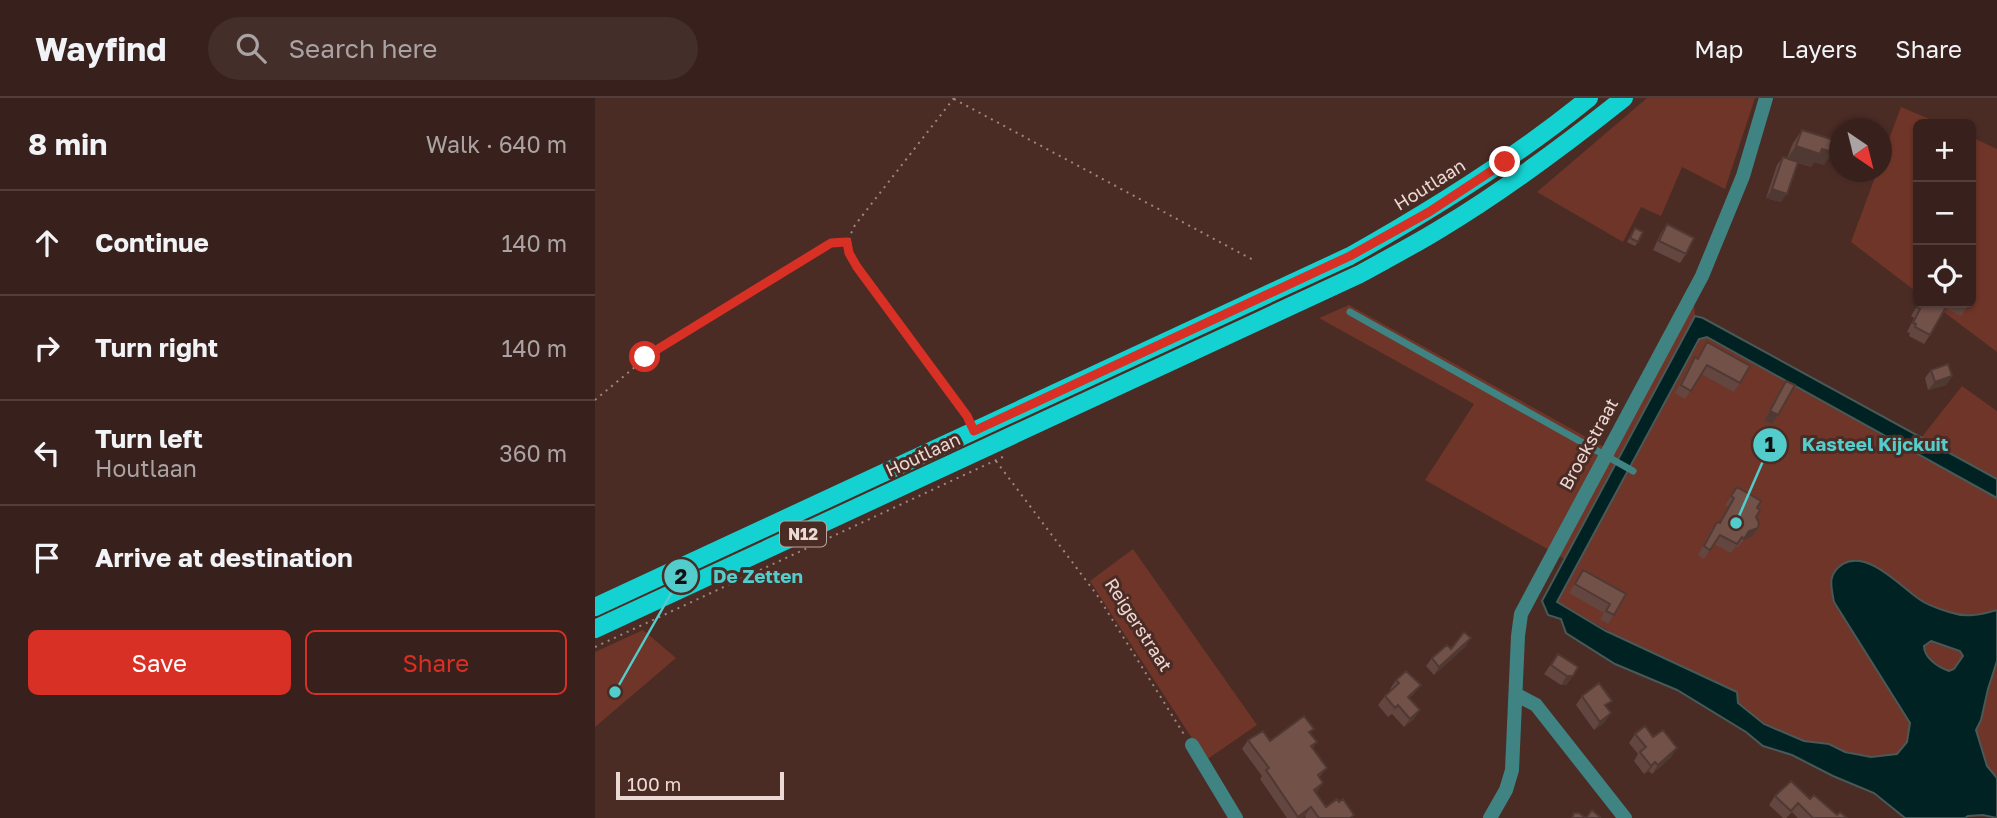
<!DOCTYPE html>
<html lang="en">
<head>
<meta charset="utf-8">
<style>
  :root { --surface:#38211c; --page:#432e29; --text:#f1f3f6; --muted:#aba3a3; --line:#523e3b; --accent:#d93025 }
  body { margin:0; font-family:"Golos Text",sans-serif; background:var(--page); color:var(--text) }
  .controls { position:absolute; right:21px; top:21px; display:grid; overflow:hidden; border-radius:10px; box-shadow:0 2px 5px #0004 }
  .controls button { width:63px; height:63px; display:grid; place-items:center; padding:0; border:0; border-bottom:2px solid var(--line); background:var(--surface); color:var(--text); font:35px sans-serif }
  .compass { position:absolute; left:1234px; top:21px; width:63px; height:63px; border-radius:50%; background:var(--surface); box-shadow:0 2px 5px #0004; rotate:145deg }
  .scale { position:absolute; left:21px; bottom:18px; width:168px; box-sizing:border-box; padding-left:7px; border:4px solid #edd9d4; border-top:0; font-size:19px; line-height:24px; white-space:nowrap; color:#edd9d4; -webkit-text-stroke:5px #4a2c25; paint-order:stroke }
  .stop { position:absolute; width:21px; height:21px; margin:-16px; border:5px solid #d93025; border-radius:50%; background:#fff }
  .stop.end { background:#d93025; border-color:#fff; box-shadow:0 2px 7px #0008 }
  .list { margin:0; padding:0; list-style:none }
  h2 { display:flex; justify-content:space-between; align-items:center; height:91px; margin:0; padding:0 28px; font-size:30px }
  h2 small { font-size:23px; font-weight:400; color:var(--muted) }
  .list li { display:grid; grid-template-columns:46px 1fr auto; gap:21px; align-items:center; box-sizing:border-box; height:105px; padding:0 28px; border-top:2px solid var(--line) }
  .list b { display:block; font-size:26px; white-space:nowrap }
  .list p { margin:0; font-size:23px; white-space:nowrap; color:var(--muted) }
  .list em { font-size:23px; font-style:normal; color:var(--muted) }
  .actions { display:flex; gap:14px; padding:21px 28px }
  .actions a { flex:1; padding:16px 0; border:2px solid var(--accent); border-radius:10px; text-align:center; font-size:24px; color:var(--accent) }
  .actions .main { background:var(--accent); color:#fff }
  .icon { flex:none; width:38px; height:38px; fill:none; stroke:currentColor; stroke-width:2; stroke-linecap:round; stroke-linejoin:round }
  .map { position:relative; flex:none; width:1402px; height:720px; overflow:hidden }
  header { display:flex; align-items:center; gap:42px; box-sizing:border-box; height:98px; padding:0 35px; background:var(--surface); border-bottom:2px solid var(--line) }
  header strong { font-size:33px }
  nav { display:flex; gap:38px; margin-inline-start:auto; font-size:24px }
  .search { width:490px; height:63px; background:var(--page); display:flex; align-items:center; gap:18px; box-sizing:border-box; padding:0 24px; border-radius:38px; color:var(--muted); font-size:26px }
  main { display:flex }
  aside { flex:1; background:var(--surface) }
  .map>svg:first-child { display:block }
</style>
</head>
<body>
<header>
<strong>Wayfind</strong>
<div class="search"><svg class="icon" aria-label="search" viewBox="0 0 24 24"><circle cx="10" cy="10" r="6"/><path d="M15 15l6 6"/></svg>Search here</div>
<nav><a>Map</a><a>Layers</a><a>Share</a></nav>
</header>
<main>
<aside>
<h2>8 min<small>Walk · 640 m</small></h2>
<ul class="list">
<li><svg class="icon" aria-label="ahead" viewBox="0 0 24 24"><path d="M12 20V5M6 11l6-6 6 6"/></svg><div><b>Continue</b></div><em>140 m</em></li>
<li><svg class="icon" aria-label="right" viewBox="0 0 24 24"><path d="M7 20v-9h11M14 6l5 5-5 5"/></svg><div><b>Turn right</b></div><em>140 m</em></li>
<li><svg class="icon" aria-label="left" viewBox="0 0 24 24"><path d="M17 20v-9H6M10 6l-5 5 5 5"/></svg><div><b>Turn left</b><p>Houtlaan</p></div><em>360 m</em></li>
<li><svg class="icon" aria-label="arrive" viewBox="0 0 24 24"><path d="M6 21V4h12l-3 4 3 4H6"/></svg><div><b>Arrive at destination</b></div></li>
</ul>
<div class="actions"><a class="main">Save</a><a>Share</a></div>
</aside>
<div class="map">
<svg width="1402" height="720" viewBox="0 0 1402 720">
  <rect width="100%" height="100%" fill="#4a2c25"/>
  <path fill="#6f3528" d="M1052,0H1160L1130,91L1087,69L1066,118L1046,109L1028,144L942,94Z
    M1306,9L1346,26H1323V195L1256,144L1282,74H1286L1287,60Z
    M1376,39L1402,51V254L1337,205H1376Z
    M1097,184L1100,218L970,461L830,382L879,306L724,220L754,207L1009,349Z
    M1113,239L1402,400V512C1395,514 1388,518 1381,518C1342,522 1313,490 1284,471L1239,504L1315,625L1312,644L1302,656L1276,659L1250,654L1234,646L1209,643L1169,626L1143,605L962,504L1104,241Z
    M1367,288L1402,313V380L1326,340Z
    M538,451L662,627L611,662L495,483Z
    M48,532L81,560L0,629V554Z
    M1336,543L1365,553L1368,558L1359,571L1354,573C1343,569 1329,560 1329,547Z
    M1402,563V680L1392,668L1381,632C1391,611 1394,586 1402,563Z"/>
  <path fill="#012222" stroke="#485957" stroke-width="2" fill-rule="evenodd" d="M1100,218L1108,220L1402,381V400L1112,239L1104,241L962,504L1011,533L1142,594L1143,605L1169,626L1209,643L1234,646L1250,654L1276,659L1302,656L1312,644L1315,625L1239,504C1236,488 1232,476 1248,466C1273,452 1305,488 1324,501C1332,507 1344,511 1354,514C1371,520 1385,517 1402,512V563L1393,591L1386,622L1381,632L1392,668L1402,680V720L1388,717L1373,718L1370,720H1310L1279,695L1238,678L1197,657L1168,648L1151,634L1082,592L1020,566L971,535L966,521L953,517L947,503ZM1336,543L1365,553L1368,558L1359,571L1354,573C1343,569 1329,560 1329,548Z"/>
  <g fill="none" stroke-linecap="round" stroke-linejoin="round">
    <path stroke="#9f8781" stroke-width="2" stroke-dasharray="2 5" stroke-linecap="butt" d="M359,0L260,127C251,144 252,153 262,169L373,320
      M359,1L660,163
      M0,302L64,249L132,211L236,145L251,144
      M401,363L502,497L590,638
      M0,549L412,357"/>
    <path stroke="#3f8483" stroke-width="7" d="M755,214L1038,373"/>
    <path stroke="#3f8483" stroke-width="14" d="M922,597L941,607L1030,720
      M597,647L641,720
      M895,720L911,692L917,672L923,538L926,516L1107,178L1148,78L1171,0"/>
    <path stroke="#14d2d1" stroke-width="18" d="M0,509L755,158C839,111 919,61 994,0
      M0,531L765,176C792,161 819,147 845,131C910,92 970,47 1029,0"/>
  </g>
  <path fill="#62463f" d="M1207,32L1229,67L1219,64L1216,69L1203,65L1186,104L1171,100L1182,67L1188,59L1192,60L1198,45Z
    M1072,126L1091,156L1085,165L1058,152L1066,135Z
    M1040,130L1043,144L1040,148L1032,144Z
    M1324,205H1341L1335,237L1329,246L1314,238L1315,235L1312,234L1319,220L1316,218Z
    M1355,205H1375L1366,218L1352,211Z
    M1112,244L1145,285L1139,294L1106,276L1090,301L1080,295L1094,268L1100,259L1102,260Z
    M1336,272L1357,278L1351,287L1333,292L1330,280Z
    M1191,283L1183,317L1177,326L1169,322L1185,292Z
    M1142,389L1162,410L1161,419L1163,430L1157,439L1149,442L1143,449L1141,448L1136,455L1119,446L1109,461L1103,457L1116,432L1122,424L1124,425L1133,409L1130,407Z
    M988,472L1031,496L1013,526L1005,521L1009,515L974,495Z
    M871,548L839,577L831,568L837,560L856,551Z
    M963,556L978,578L971,587H966L949,576Z
    M801,582L819,596L814,600L819,621L809,629L797,616L793,619L783,607L790,598L796,592L795,591Z
    M987,598L1012,609L1010,624L999,632L981,607Z
    M715,636L722,644L717,650L732,670L724,679L722,694L721,695L731,709L744,704L759,717L757,720H711L710,718L706,720H692L665,681L667,678L647,651L653,642L675,643Z
    M1040,636L1058,639L1076,659L1057,676L1054,673L1049,676L1039,663L1043,656L1034,645Z
    M1180,698L1215,701L1242,717L1252,720H1203L1197,714L1191,720H1188L1174,707Z"/>
  <path fill="#503933" d="M1201,48L1227,51L1238,54L1229,67L1219,64L1216,69L1192,61Z
    M1177,91L1192,96L1186,104L1171,100Z
    M1357,278L1351,287L1333,292L1340,284Z
    M1175,313L1183,317L1177,326L1169,322Z
    M1163,430L1157,439L1149,442L1154,433Z
    M876,540L871,548L839,577L844,569Z
    M972,578H978L971,587H966Z
    M826,587L819,596L806,607L813,599Z
    M825,612L819,621L809,629L815,621Z
    M1016,615L1010,624L999,632L1005,624Z
    M1082,650L1076,659L1057,676L1063,667Z
    M1060,664L1054,673L1049,676L1056,668Z
    M728,685L722,694L713,700L719,692Z
    M716,709L710,718L706,720H701Z"/>
  <path fill="#725149" stroke="#503933" stroke-width="2" d="M1207,32L1242,43L1238,54L1227,51L1225,56L1201,48Z
    M1188,59L1203,64L1192,96L1177,91Z
    M1072,126L1099,140L1091,156L1064,143Z
    M1040,130L1048,134L1043,144L1035,140Z
    M1325,205H1341L1351,209L1335,237L1320,229L1321,226L1318,225L1325,211L1322,209Z
    M1364,205H1375L1373,210Z
    M1112,244L1155,268L1145,285L1112,267L1096,293L1086,287L1100,259L1103,261Z
    M1353,266L1357,278L1340,284L1336,272Z
    M1191,283L1200,287L1183,317L1175,313Z
    M1142,389L1166,403L1162,410L1165,412L1161,419L1164,425L1163,430L1154,433L1149,441L1147,439L1142,446L1125,437L1115,452L1109,448L1122,424L1125,425L1139,400L1136,398Z
    M988,472L1031,496L1019,517L1011,513L1015,506L980,486Z
    M869,534L876,540L844,569L837,560L852,547L856,551Z
    M963,556L983,569L978,578H972L956,567Z
    M811,573L826,587L813,599L825,612L815,621L803,607L800,610L790,598L804,585L801,582Z
    M1004,585L1017,603L1010,607L1016,615L1005,624L987,598Z
    M709,618L719,631L714,634L722,644L716,648L732,670L723,677L728,685L719,692L731,709L742,701L744,704L748,701L759,717L755,720H724L716,709L703,719L671,672L674,670L653,642L668,633L675,643Z
    M1050,628L1058,639L1068,632L1082,650L1063,667L1060,664L1056,668L1045,654L1051,649L1040,636Z
    M1196,683L1215,701L1219,697L1242,717L1245,714L1252,720H1218L1203,705L1196,713L1180,698Z
    M997,712L1005,719V720H991Z
    M979,715H984L991,720H977Z"/>
  <g fill="none" stroke-linecap="round" stroke-linejoin="round">
    <path stroke="#d93025" stroke-width="9" d="M50,259L236,145L252,144L254,155L262,169L372,318L379,333L755,158L834,114L910,64"/>
  </g>
  <g text-anchor="middle" stroke-width="6" stroke-linejoin="round" paint-order="stroke">
    <rect fill="#4a2c25" stroke="#bca5a0" stroke-width="2" x="185" y="423.5" width="46" height="25" rx="5"/>
    <g font-size="16" font-weight="bold" fill="#edd9d4">
      <text x="208" y="442">N12</text>
    </g>
    <g font-size="18" fill="#edd9d4" stroke="#4a2c25">
      <text transform="translate(835 87) rotate(-32)" y="6">Houtlaan</text>
      <text transform="translate(994 346) rotate(-61)" y="6">Broekstraat</text>
      <text transform="translate(328 357) rotate(-25)" y="6">Houtlaan</text>
      <text transform="translate(543 527) rotate(57)" y="6">Reigerstraat</text>
    </g>
  </g>
  <path fill="none" stroke="#52cdcc" stroke-width="2.5" d="M1141 425L1175 347M20 594L86 478"/>
  <g fill="#52cdcc" stroke="#4a2c25" stroke-width="2.5">
    <circle cx="1141" cy="425" r="7"/>
    <circle cx="20" cy="594" r="7"/>
    <circle cx="1175" cy="347" r="18"/>
    <circle cx="86" cy="478" r="18"/>
  </g>
  <g font-size="21" text-anchor="middle" font-weight="bold" fill="#111">
    <text x="1175" y="354">1</text>
    <text x="86" y="486">2</text>
  </g>
  <g font-size="19" text-anchor="middle" font-weight="bold" fill="#52cdcc" stroke="#4a2c25" stroke-width="6" stroke-linejoin="round" paint-order="stroke">
    <text x="1280" y="353">Kasteel Kijckuit</text>
    <text x="163" y="485">De Zetten</text>
  </g>
</svg>
<div class="controls">
<button>+</button>
<button>−</button>
<button><svg class="icon" aria-label="locate" viewBox="0 0 24 24"><circle cx="12" cy="12" r="6"/><path d="M12 2v4M12 18v4M2 12h4M18 12h4"/></svg></button>
</div>
<svg class="compass" viewBox="-18 -18 36 36"><path d="M0-13l5 13h-10z" fill="#e53935"/><path d="M0 13l5-13h-10z" fill="#aba3a3"/></svg>
<div class="scale">100 m</div>
<div class="stop" style="left:50px;top:259px"></div>
<div class="stop end" style="left:910px;top:64px"></div>
</div>
</main>
</body>
</html>
